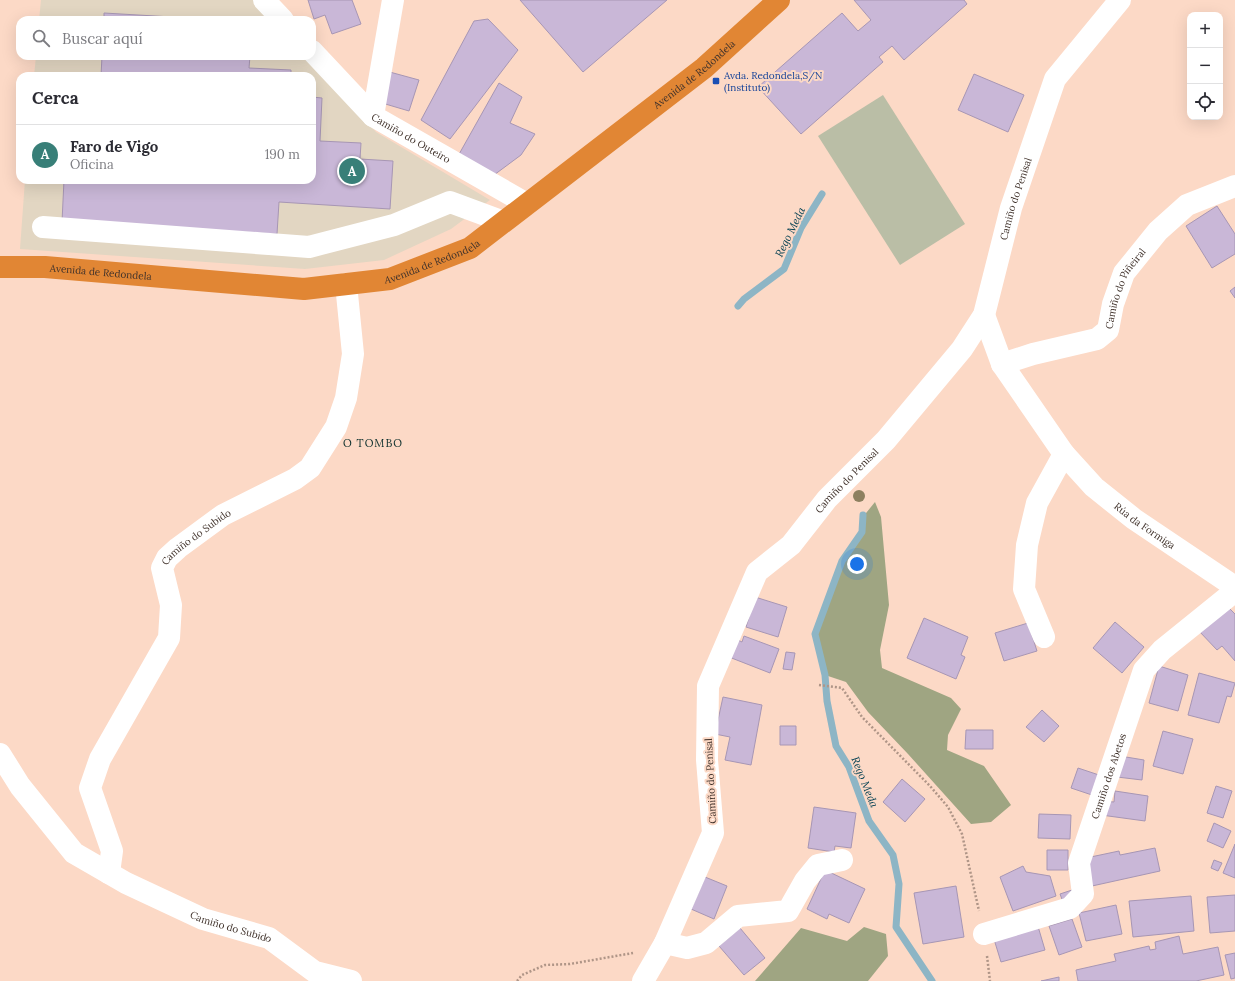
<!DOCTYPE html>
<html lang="es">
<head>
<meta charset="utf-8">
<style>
  :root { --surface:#fff; --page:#f7f7f7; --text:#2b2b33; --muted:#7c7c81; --line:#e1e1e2; --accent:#387f78 }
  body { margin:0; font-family:Lora,serif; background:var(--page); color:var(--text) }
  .controls { position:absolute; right:12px; top:12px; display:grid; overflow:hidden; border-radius:8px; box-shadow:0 4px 16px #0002 }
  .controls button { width:36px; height:36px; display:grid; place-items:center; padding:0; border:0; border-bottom:1px solid var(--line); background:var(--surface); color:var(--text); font:20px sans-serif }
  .you { position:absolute; left:857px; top:564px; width:14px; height:14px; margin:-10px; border:3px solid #fff; border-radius:50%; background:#1a73e8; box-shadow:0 0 0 6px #1a73e833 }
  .badge { display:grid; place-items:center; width:26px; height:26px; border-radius:50%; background:var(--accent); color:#fff; font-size:13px; font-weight:700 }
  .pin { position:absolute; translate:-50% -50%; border:2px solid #fff; box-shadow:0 1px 4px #0006 }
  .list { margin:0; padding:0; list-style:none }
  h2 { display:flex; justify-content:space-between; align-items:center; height:52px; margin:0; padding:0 16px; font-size:17px }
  h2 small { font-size:13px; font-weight:400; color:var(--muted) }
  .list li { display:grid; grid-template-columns:26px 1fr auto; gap:12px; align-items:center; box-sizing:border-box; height:60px; padding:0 16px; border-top:1px solid var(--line) }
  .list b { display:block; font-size:15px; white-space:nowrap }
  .list p { margin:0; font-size:13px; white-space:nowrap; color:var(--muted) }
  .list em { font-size:13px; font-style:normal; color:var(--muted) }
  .icon { flex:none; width:22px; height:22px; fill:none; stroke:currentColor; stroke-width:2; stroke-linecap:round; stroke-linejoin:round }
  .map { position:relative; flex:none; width:1235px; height:981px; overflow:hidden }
  .search { position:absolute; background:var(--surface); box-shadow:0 4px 16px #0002; left:16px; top:16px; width:300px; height:44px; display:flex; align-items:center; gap:10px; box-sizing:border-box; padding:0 14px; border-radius:12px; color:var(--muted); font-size:15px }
  .panel { position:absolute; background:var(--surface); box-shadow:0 4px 16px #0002; left:16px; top:72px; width:300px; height:112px; border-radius:12px }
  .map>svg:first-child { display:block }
</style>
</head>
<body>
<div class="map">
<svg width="1235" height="981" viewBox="0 0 1235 981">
  <rect width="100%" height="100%" fill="#fcd9c6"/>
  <path fill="#e2d6c2" d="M41,0H255L275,20H39Z
    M36,56H308L376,132L490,200L451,229L384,260L305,269L20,249L25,180H312V76H34Z"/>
  <path fill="#babea6" d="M883,95L965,224L900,265L818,136Z"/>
  <path fill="#9fa582" d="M875,502L881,517L889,605L880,650L882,668L951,698L961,709L948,735L947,750L984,766L1011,805L991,822L971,824L908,754L868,712L846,682L825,675L815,634L842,561L862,532V518Z
    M864,927L886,934L888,956L868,981H755L801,928L847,941Z"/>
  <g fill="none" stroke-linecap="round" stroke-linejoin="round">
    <path stroke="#8db5c5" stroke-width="7" d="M738,306L744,299L784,269L801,228L822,194
      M863,515L862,532L842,561L815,634L825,675L827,701L836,746L849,767L869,821L893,855L899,884L896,927L932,981"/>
  </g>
  <path fill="#c9b7d7" stroke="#a796b4" d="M308,0H352L361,24L332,34L325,15L314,19Z
    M520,0H667L583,72Z
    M854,0H964L967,4L904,60L892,46L879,57L883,62L801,134L758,87L842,13L858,31L871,20Z
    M104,13L223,20H104Z
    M488,19L518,50L450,139L421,120L474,21Z
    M102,56H250L249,68L291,70V76H101Z
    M386,71L419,80L409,111L382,103Z
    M974,74L1024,95L1008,132L958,110Z
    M499,83L522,97L510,123L535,134L521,155L494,175L458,156Z
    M312,97L322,98L320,141L361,143L360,159L393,161L390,209L279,202L277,234L62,222L64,180H312Z
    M1217,206L1235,234V254L1212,268L1186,226Z
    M1235,287V298L1230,291Z
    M755,597L787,607L778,637L746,627Z
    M1227,606L1235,614V661L1222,646L1217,650L1199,631Z
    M924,618L968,637L961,655L965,657L956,679L907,658Z
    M1115,622L1144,647L1122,673L1093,648Z
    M1028,623L1037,651L1004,661L995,633Z
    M744,636L779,649L770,673L729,657L736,639L742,642Z
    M786,652L795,653L792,670L783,669Z
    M1159,666L1188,675L1178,711L1149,703Z
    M1199,673L1235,683L1231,697L1227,696L1219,723L1188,715Z
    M723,697L762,705L751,765L725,760L730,737L715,734Z
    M1042,710L1059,726L1044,742L1026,727Z
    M780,726H796V745H780Z
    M966,730H993V749H965Z
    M1163,731L1193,739L1183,774L1153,766Z
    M1120,756L1144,760L1142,780L1117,777Z
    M1078,768L1099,775L1092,795L1071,788Z
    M902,779L925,799L905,822L883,802Z
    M1216,786L1232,791L1223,818L1207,813Z
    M1115,791L1148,796L1145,821L1101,815L1103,801L1114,802Z
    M814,807L856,813L851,848L835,846L834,852L808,848Z
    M1039,814L1071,815L1070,839L1038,838Z
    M1214,823L1231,831L1223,848L1207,841Z
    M1235,844V878L1223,873Z
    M1155,848L1160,871L1092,886L1086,858L1119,851L1120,855Z
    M1047,850H1068V870H1047Z
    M1214,860L1222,863L1218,871L1211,868Z
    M1023,866L1026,872L1050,876L1056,896L1013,911L1000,877Z
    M825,870L865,889L849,923L829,914L827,919L807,909Z
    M705,877L727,886L714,919L691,909Z
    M956,886L964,937L923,944L914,893Z
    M1072,890L1063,902L1060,894Z
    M1235,895V931L1210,933L1207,897Z
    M1191,896L1194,931L1133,937L1129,901Z
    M1116,905L1122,934L1086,941L1079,913Z
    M1072,919L1082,947L1059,955L1049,926Z
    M1037,923L1045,950L1001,962L993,936Z
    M740,928L765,958L744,975L719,946Z
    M1179,936L1183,954L1218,947L1224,975L1196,981H1078L1076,970L1116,961L1114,954L1149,946L1150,950L1156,949L1155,942Z
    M1235,953V978L1231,979L1225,955Z
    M1059,977V981H1041Z"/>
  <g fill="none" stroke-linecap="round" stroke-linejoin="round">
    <path stroke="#af9587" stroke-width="2.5" stroke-dasharray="2 2" stroke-linecap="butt" d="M819,685L842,688L862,717L930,786L948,807L962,834L979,911
      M987,956L990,981
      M517,981L522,975L545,965L570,964L633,953"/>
    <g stroke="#fff" stroke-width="22">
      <path d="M264,0L283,20"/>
      <path id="s1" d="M312,51L373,116L527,204"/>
      <path d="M373,116L393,0"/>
      <path d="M43,227L309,247L394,225L450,202L504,222"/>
      <path id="s2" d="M984,315L1002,364L1064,454L1094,487L1134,519L1235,587"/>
      <path id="s3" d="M1002,364L1033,354L1097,339L1108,330L1113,304L1124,273L1158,231L1187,205L1235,186"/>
      <path d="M1044,637L1024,589L1027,545L1037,503L1064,454"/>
      <path id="s4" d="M0,754L20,786L74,853L126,883L203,919L269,938L315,972L351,981"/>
      <path id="s5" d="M109,873L112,851L90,788L100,759L169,638L171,605L162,568L167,558L178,548L223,515L295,479L310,468L336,427L346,398L353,354L346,284"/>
      <path id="s6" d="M984,934L1070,908L1083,894L1079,863L1144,670L1162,650L1235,591"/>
      <path d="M665,943L687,948L706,943L738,916L788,911L805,881L818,865L842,860"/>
      <path id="s7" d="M643,981L665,943L713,833L707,760L708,686L757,572L791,545L827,499L886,440L962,349L984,315L1011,208L1055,79L1120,0"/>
    </g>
    <path stroke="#e18634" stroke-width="22" id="s8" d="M0,267H45L304,289L390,279L470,248L704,68L779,0"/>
  </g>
  <circle fill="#8d8060" cx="859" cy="496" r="6"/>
  <rect fill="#1a4fb4" stroke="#fcd9c6" stroke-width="1.5" x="712" y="77" width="8" height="8" rx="2"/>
  <g text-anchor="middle" stroke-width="4" stroke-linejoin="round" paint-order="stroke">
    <g font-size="10" fill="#40322b" stroke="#fcd9c6">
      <text dy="4" stroke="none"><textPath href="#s8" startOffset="761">Avenida de Redondela</textPath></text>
      <text dy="4" stroke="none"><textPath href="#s1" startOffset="133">Camiño do Outeiro</textPath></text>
      <text dy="4" stroke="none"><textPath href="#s7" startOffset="900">Camiño do Penisal</textPath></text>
      <text dy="4" stroke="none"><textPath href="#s8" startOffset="437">Avenida de Redondela</textPath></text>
      <text dy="4" stroke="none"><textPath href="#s8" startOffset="101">Avenida de Redondela</textPath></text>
      <text dy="4" stroke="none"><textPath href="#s3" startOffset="158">Camiño do Piñeiral</textPath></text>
      <text dy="4" stroke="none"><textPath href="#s7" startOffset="564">Camiño do Penisal</textPath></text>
      <text dy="4" stroke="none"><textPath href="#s2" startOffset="270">Rúa da Formiga</textPath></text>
      <text dy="4" stroke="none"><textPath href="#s5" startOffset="377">Camiño do Subido</textPath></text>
      <text dy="4" stroke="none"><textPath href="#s6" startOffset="232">Camiño dos Abetos</textPath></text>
      <text transform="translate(710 781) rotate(-93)" y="4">Camiño do Penisal</text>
      <text dy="4" stroke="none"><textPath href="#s4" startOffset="298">Camiño do Subido</textPath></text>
    </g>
    <g font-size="10" fill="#164399" stroke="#fcd9c6" text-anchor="start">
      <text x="724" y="79">Avda. Redondela,S/N<tspan x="724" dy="12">(Instituto)</tspan></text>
    </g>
    <g font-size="11" font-style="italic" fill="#054153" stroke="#fcd9c6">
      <text transform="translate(790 232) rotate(-64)" y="4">Rego Meda</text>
      <text transform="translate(865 782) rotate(68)" y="4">Rego Meda</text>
    </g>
    <g font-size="11" letter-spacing="1" fill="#0e302d" stroke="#fcd9c6">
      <text x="373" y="447">O TOMBO</text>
    </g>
  </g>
</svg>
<div class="controls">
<button>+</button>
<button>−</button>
<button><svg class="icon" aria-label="locate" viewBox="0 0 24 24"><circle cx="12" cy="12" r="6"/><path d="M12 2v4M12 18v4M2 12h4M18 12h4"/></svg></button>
</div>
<div class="you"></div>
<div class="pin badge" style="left:352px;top:171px">A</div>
<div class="search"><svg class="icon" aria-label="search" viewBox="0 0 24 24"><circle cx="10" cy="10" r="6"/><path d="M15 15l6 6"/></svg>Buscar aquí</div>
<section class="panel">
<h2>Cerca<small></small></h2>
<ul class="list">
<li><span class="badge">A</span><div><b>Faro de Vigo</b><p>Oficina</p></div><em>190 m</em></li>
</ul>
</section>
</div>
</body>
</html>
